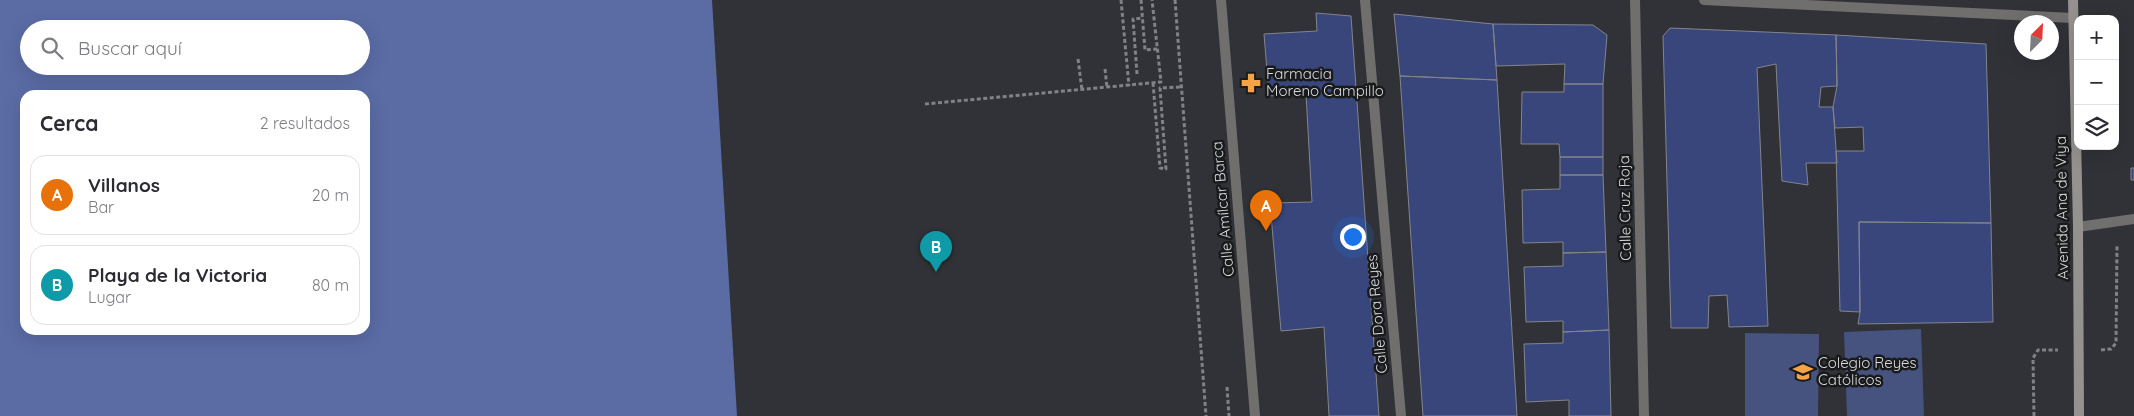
<!DOCTYPE html>
<html lang="es">
<head>
<meta charset="utf-8">
<style>
  :root { --surface:#fff; --page:#f2f2f3; --text:#2b2b33; --muted:#7c7c81; --line:#e1e1e2; --accent:#86613b }
  body { margin:0; font-family:Quicksand,sans-serif; background:var(--page); color:var(--text) }
  .controls { position:absolute; right:15px; top:15px; display:grid; overflow:hidden; border-radius:10px; box-shadow:0 5px 20px #0002 }
  .controls button { width:45px; height:45px; display:grid; place-items:center; padding:0; border:0; border-bottom:1px solid var(--line); background:var(--surface); color:var(--text); font:25px sans-serif }
  .compass { position:absolute; left:2014px; top:15px; width:45px; height:45px; border-radius:50%; background:var(--surface); box-shadow:0 5px 20px #0002; rotate:24deg }
  .you { position:absolute; left:1352px; top:236px; width:18px; height:18px; margin:-12px; border:4px solid #fff; border-radius:50%; background:#1a73e8; box-shadow:0 0 0 8px #1a73e833 }
  .badge { display:grid; place-items:center; width:32px; height:32px; border-radius:50%; background:var(--accent); color:#fff; font-size:16px; font-weight:700 }
  .pin { position:absolute; translate:-50% -41px; filter:drop-shadow(0 1px 2px #0008) }
  .pin::after { content:''; position:absolute; top:26px; width:18px; height:15px; background:inherit; clip-path:polygon(0 0,100% 0,50% 100%) }
  .list { margin:0; padding:0; list-style:none }
  h2 { display:flex; justify-content:space-between; align-items:center; height:65px; margin:0; padding:0 20px; font-size:21px }
  h2 small { font-size:16px; font-weight:400; color:var(--muted) }
  .list li { display:grid; grid-template-columns:32px 1fr auto; gap:15px; align-items:center; box-sizing:border-box; height:80px; margin:0 10px 10px; padding:0 10px; border:1px solid var(--line); border-radius:15px }
  .list b { display:block; font-size:19px; white-space:nowrap }
  .list p { margin:0; font-size:16px; white-space:nowrap; color:var(--muted) }
  .list em { font-size:16px; font-style:normal; color:var(--muted) }
  .icon { flex:none; width:28px; height:28px; fill:none; stroke:currentColor; stroke-width:2; stroke-linecap:round; stroke-linejoin:round }
  .map { position:relative; flex:none; width:2134px; height:416px; overflow:hidden }
  .search { position:absolute; background:var(--surface); box-shadow:0 5px 20px #0002; left:20px; top:20px; width:350px; height:55px; display:flex; align-items:center; gap:12px; box-sizing:border-box; padding:0 18px; border-radius:28px; color:var(--muted); font-size:19px }
  .panel { position:absolute; background:var(--surface); box-shadow:0 5px 20px #0002; left:20px; top:90px; width:350px; height:245px; border-radius:15px }
  .map>svg:first-child { display:block }
</style>
</head>
<body>
<div class="map">
<svg width="2134" height="416" viewBox="0 0 2134 416">
  <rect width="100%" height="100%" fill="#303237"/>
  <path fill="#46537e" d="M1921,329L1924,416H1847L1844,332Z
    M1745,333L1819,334L1818,416H1745Z"/>
  <path fill="#5b6ca5" fill-rule="evenodd" d="M0,0H712L737,416H0ZM29,29H361V66H29ZM25,95H365V330H25Z"/>
  <path fill="#38467c" stroke="#83858b" d="M1316,13L1351,16L1379,416H1329L1324,327L1281,331L1270,203L1312,202L1306,94L1269,96L1264,34L1317,31Z
    M1394,14L1493,24L1497,80L1400,76Z
    M1493,24L1593,25L1607,35L1603,84H1564L1565,64L1496,66Z
    M1670,28L1836,35L1837,86L1821,87L1819,107H1833L1837,163H1806L1808,185L1782,181L1776,64L1757,68L1768,326L1729,327L1727,295L1709,296L1708,328H1671L1663,36Z
    M1836,35L1986,44L1991,223L1859,222L1860,312L1840,311L1836,151H1864L1863,127L1835,128L1833,107L1837,86Z
    M1400,76L1497,80L1517,416H1423Z
    M1564,84H1603V157H1560L1559,144H1521L1522,92H1564Z
    M1560,157H1603V175H1560Z
    M2131,168H2134V180H2131Z
    M1560,175H1603L1606,252L1563,253V242L1523,243L1522,190L1560,189Z
    M1859,222L1991,223L1993,322L1858,324L1860,312Z
    M1606,252L1609,330L1563,332V321L1526,322L1524,267L1563,266V253Z
    M1609,330L1611,416H1569V400L1526,402L1524,344L1563,343V332Z"/>
  <g fill="none" stroke-linecap="round" stroke-linejoin="round">
    <path stroke="#808286" stroke-width="3" stroke-dasharray="4 2.5" stroke-linecap="butt" d="M1121,0L1129,86
      M1141,0L1145,50L1157,49
      M1175,0L1206,416
      M1078,59L1082,90
      M1105,69L1107,88
      M1137,74L1133,19L1143,18
      M1153,83L1160,168L1166,169L1160,88L1181,87
      M925,104L1161,82L1152,0
      M2101,350L2111,349L2116,343L2117,245
      M1227,387L1229,416
      M2034,416L2033,358L2038,350H2058"/>
    <path stroke="#716f6d" stroke-width="10" d="M1365,0L1401,416
      M1635,0L1644,416
      M1704,0L2073,18"/>
    <path stroke="#716f6d" stroke-width="10" d="M1221,0L1255,416
      M2078,227L2134,219"/>
    <path stroke="#94918e" stroke-width="10" d="M2073,0L2078,227L2079,416"/>
  </g>
  <defs>
    <symbol id="pharmacy-bare" viewBox="-9 -9 18 18"><path d="M-2-6h4v4h4v4h-4v4h-4v-4h-4v-4h4Z" fill="#f5a345" stroke="#191a1c" stroke-width="2.5" paint-order="stroke"/></symbol>
    <symbol id="school-bare" viewBox="-9 -9 18 18"><path d="M0-5L7-2L0 1L-7-2ZM-4 1L0 2.5L4 1V4Q0 6-4 4Z" fill="#f5a345" stroke="#191a1c" stroke-width="2.5" paint-order="stroke"/></symbol>
  </defs>
  <g fill-rule="evenodd">
    <use href="#pharmacy-bare" x="1237" y="69" width="28" height="28"/>
    <use href="#school-bare" x="1789" y="358" width="28" height="28"/>
  </g>
  <g text-anchor="middle" stroke-width="5" stroke-linejoin="round" paint-order="stroke">
    <g font-size="15" fill="#dadbde" stroke="#191a1c" text-anchor="start">
      <text x="1266" y="79">Farmacia<tspan x="1266" dy="17">Moreno Campillo</tspan></text>
      <text x="1818" y="368">Colegio Reyes<tspan x="1818" dy="17">Católicos</tspan></text>
    </g>
    <g font-size="15" fill="#dadbde" stroke="#191a1c">
      <text transform="translate(1625 208) rotate(-91)" y="5">Calle Cruz Roja</text>
      <text transform="translate(2062 208) rotate(-91)" y="5">Avenida Ana de Viya</text>
      <text transform="translate(1223 209) rotate(-95)" y="5">Calle Amílcar Barca</text>
      <text transform="translate(1377 314) rotate(-95)" y="5">Calle Dora Reyes</text>
    </g>
  </g>
</svg>
<div class="controls">
<button>+</button>
<button>−</button>
<button><svg class="icon" aria-label="layers" viewBox="0 0 24 24"><path d="M12 4l9 5-9 5-9-5zM3 14l9 5 9-5"/></svg></button>
</div>
<svg class="compass" viewBox="-18 -18 36 36"><path d="M0-13l5 13h-10z" fill="#e53935"/><path d="M0 13l5-13h-10z" fill="#7c7c81"/></svg>
<div class="you"></div>
<div class="pin badge" style="left:1266px;top:231px;background:#e8710a">A</div>
<div class="pin badge" style="left:936px;top:272px;background:#0f9aa8">B</div>
<div class="search"><svg class="icon" aria-label="search" viewBox="0 0 24 24"><circle cx="10" cy="10" r="6"/><path d="M15 15l6 6"/></svg>Buscar aquí</div>
<section class="panel">
<h2>Cerca<small>2 resultados</small></h2>
<ul class="list">
<li><span class="badge" style="background:#e8710a">A</span><div><b>Villanos</b><p>Bar</p></div><em>20 m</em></li>
<li><span class="badge" style="background:#0f9aa8">B</span><div><b>Playa de la Victoria</b><p>Lugar</p></div><em>80 m</em></li>
</ul>
</section>
</div>
</body>
</html>
